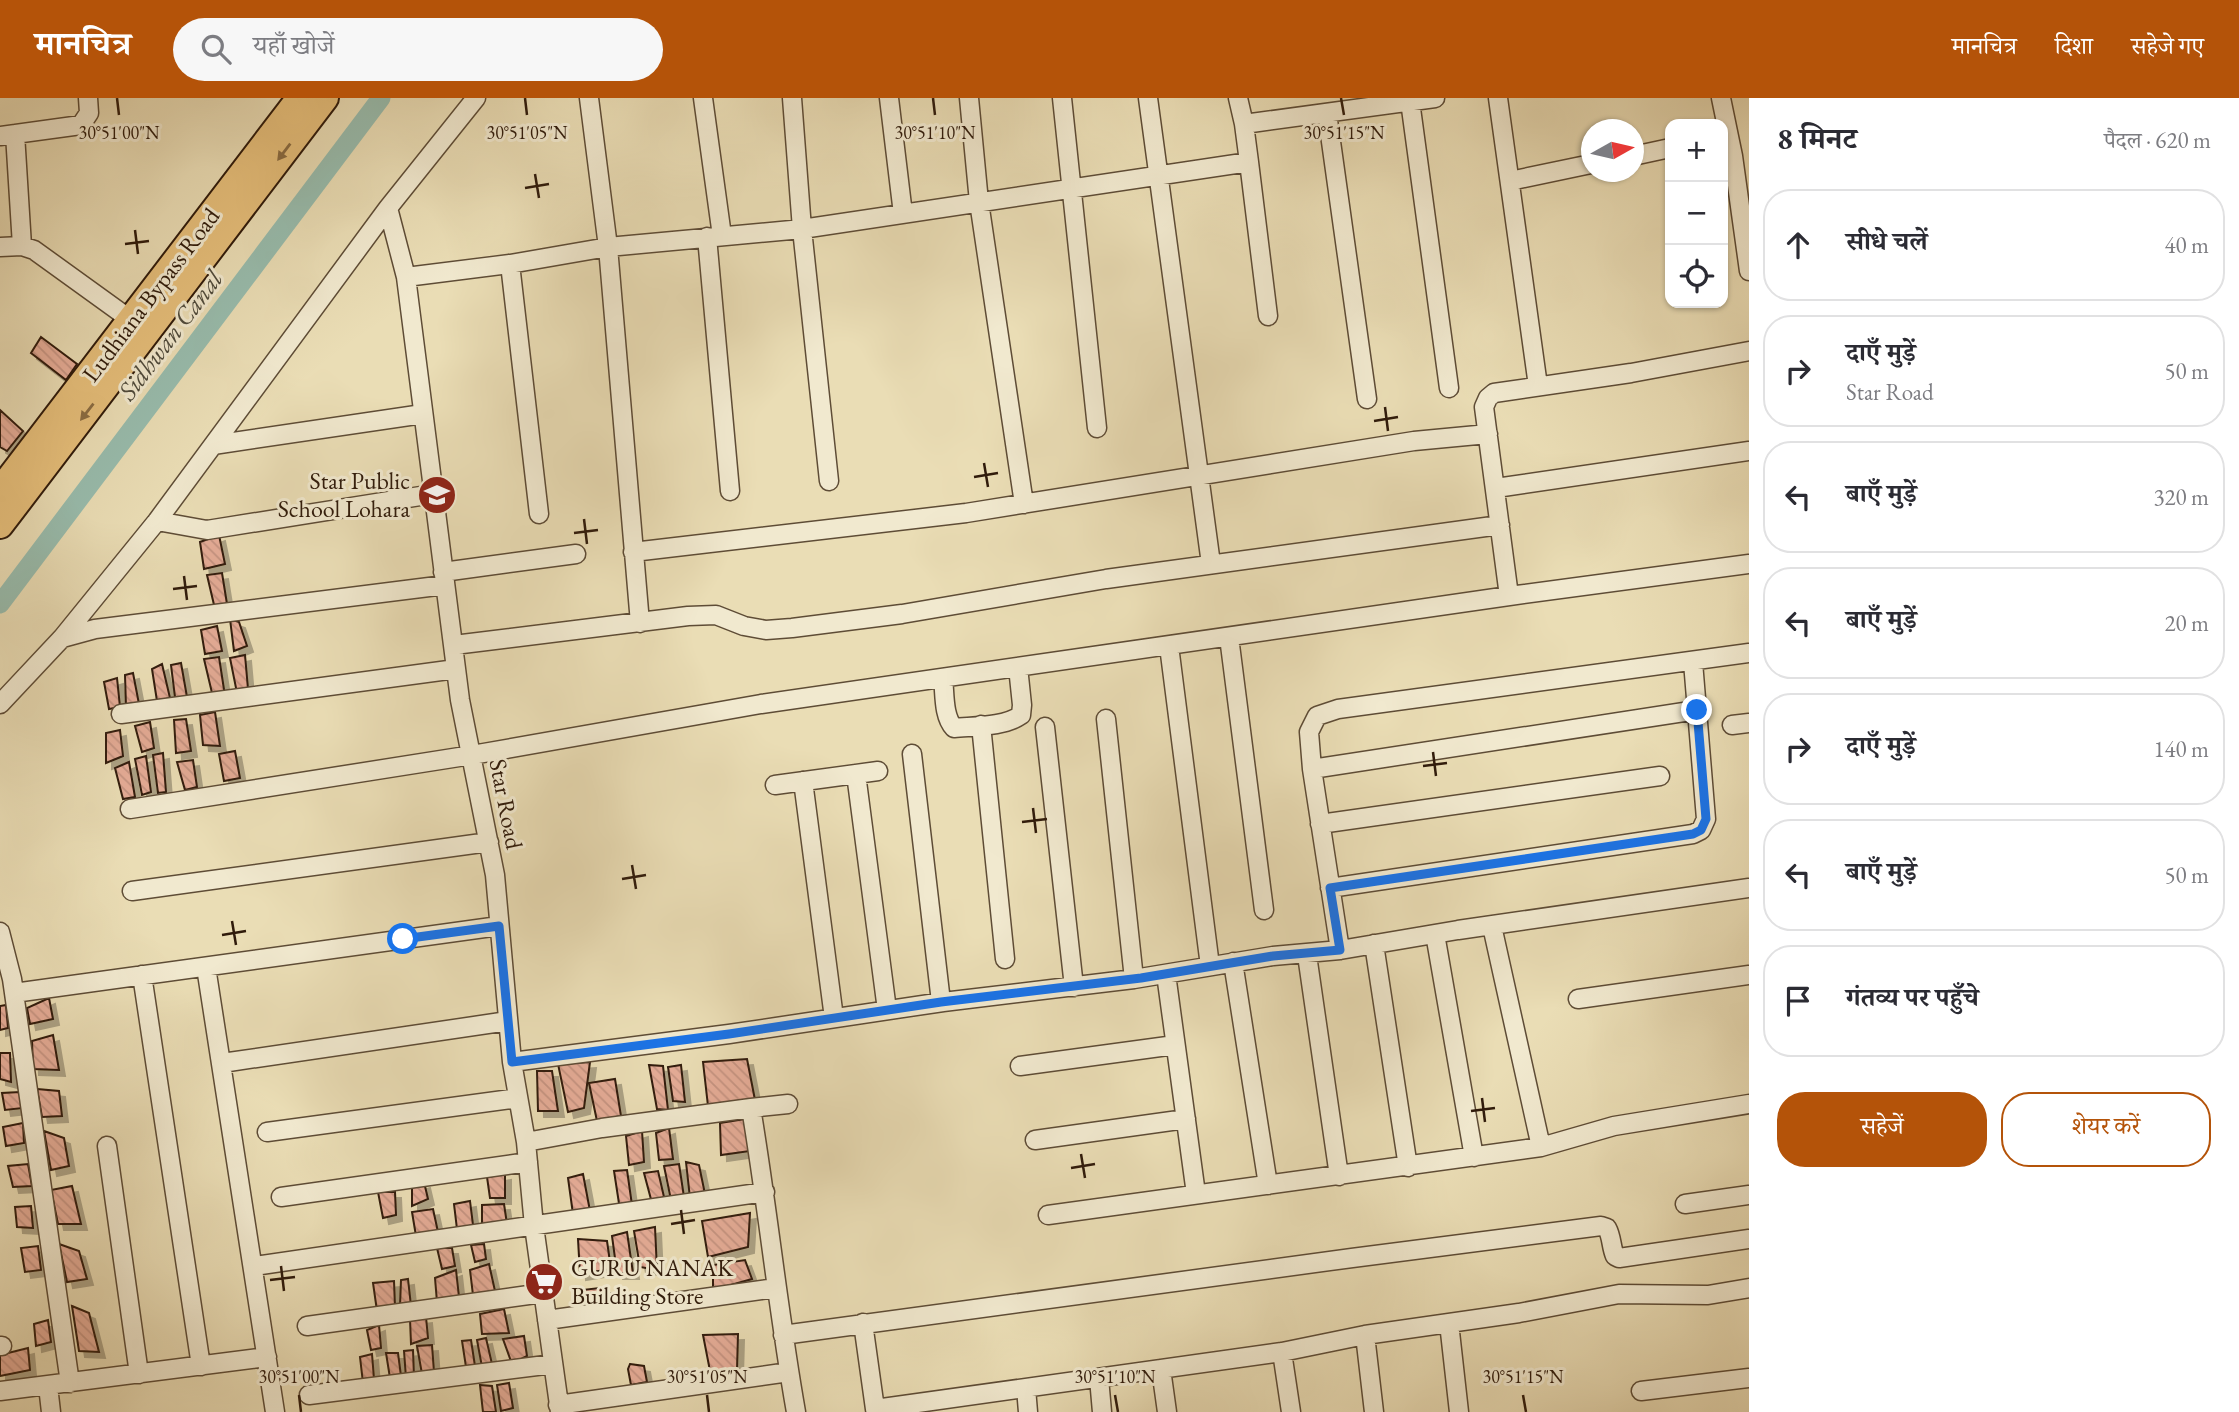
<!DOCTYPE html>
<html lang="hi">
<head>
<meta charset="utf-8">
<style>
  :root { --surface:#fff; --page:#f7f7f7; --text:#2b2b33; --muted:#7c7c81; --line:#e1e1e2; --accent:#b45309 }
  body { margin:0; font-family:"EB Garamond","Noto Serif Devanagari",serif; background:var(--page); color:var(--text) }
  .controls { position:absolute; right:21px; top:21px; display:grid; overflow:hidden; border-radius:14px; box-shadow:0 2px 5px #0004 }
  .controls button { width:63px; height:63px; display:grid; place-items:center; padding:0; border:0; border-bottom:2px solid var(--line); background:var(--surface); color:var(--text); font:35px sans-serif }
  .compass { position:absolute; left:1581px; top:21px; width:63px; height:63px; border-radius:50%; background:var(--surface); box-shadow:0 2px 5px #0004; rotate:82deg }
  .stop { position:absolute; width:21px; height:21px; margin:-16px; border:5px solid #1a73e8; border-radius:50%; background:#fff }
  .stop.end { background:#1a73e8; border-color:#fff; box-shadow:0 2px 7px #0008 }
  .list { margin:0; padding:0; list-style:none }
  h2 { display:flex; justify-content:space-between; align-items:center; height:91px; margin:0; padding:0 28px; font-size:30px }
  h2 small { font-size:23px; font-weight:400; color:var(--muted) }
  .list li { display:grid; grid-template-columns:46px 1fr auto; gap:21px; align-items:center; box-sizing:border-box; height:112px; margin:0 14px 14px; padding:0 14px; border:2px solid var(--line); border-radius:28px }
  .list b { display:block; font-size:26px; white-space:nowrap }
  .list p { margin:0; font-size:23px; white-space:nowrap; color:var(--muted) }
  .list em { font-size:23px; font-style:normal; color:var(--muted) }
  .actions { display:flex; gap:14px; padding:21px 28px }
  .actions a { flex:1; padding:16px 0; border:2px solid var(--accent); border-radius:28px; text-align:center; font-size:24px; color:var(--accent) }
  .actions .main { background:var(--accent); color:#fff }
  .icon { flex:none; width:38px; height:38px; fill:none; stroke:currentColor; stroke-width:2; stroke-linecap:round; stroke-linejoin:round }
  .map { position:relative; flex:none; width:1749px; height:1314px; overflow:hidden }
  header { display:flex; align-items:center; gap:42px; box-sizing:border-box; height:98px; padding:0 35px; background:var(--accent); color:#fff }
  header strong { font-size:33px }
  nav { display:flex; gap:38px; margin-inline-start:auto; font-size:24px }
  .search { width:490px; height:63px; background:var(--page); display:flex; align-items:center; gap:18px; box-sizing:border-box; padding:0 24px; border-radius:38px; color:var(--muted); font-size:26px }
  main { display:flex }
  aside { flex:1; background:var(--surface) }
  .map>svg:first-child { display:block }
</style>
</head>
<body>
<header>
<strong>मानचित्र</strong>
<div class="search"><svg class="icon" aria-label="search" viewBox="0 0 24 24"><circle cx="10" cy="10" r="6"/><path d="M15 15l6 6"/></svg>यहाँ खोजें</div>
<nav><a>मानचित्र</a><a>दिशा</a><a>सहेजे गए</a></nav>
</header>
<main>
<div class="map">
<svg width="1749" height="1314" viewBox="0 0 1749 1314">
  <defs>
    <pattern id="building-back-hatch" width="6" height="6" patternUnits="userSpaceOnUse" patternTransform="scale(1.75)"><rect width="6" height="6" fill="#e5ac97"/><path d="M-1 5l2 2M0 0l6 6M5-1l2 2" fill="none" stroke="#c59381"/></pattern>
    <filter id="shadow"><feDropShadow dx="6" dy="6" stdDeviation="0" flood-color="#0004"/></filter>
  </defs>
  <rect width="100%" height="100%" fill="#eaddb5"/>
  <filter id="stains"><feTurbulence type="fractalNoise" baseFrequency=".00286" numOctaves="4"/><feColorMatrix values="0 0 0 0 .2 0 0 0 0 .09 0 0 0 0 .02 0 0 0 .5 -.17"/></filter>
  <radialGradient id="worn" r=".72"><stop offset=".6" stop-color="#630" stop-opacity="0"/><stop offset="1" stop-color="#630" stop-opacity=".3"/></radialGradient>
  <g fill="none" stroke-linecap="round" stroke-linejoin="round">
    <path stroke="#98bcad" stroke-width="19" d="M0,506L381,0"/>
  </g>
  <path fill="url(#building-back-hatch)" stroke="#301b0b" stroke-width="2" filter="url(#shadow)" d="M41,239L77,266L66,282L31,255Z
    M0,312L23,333L7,353L0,349Z
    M219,437L225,466L204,471L200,444Z
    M222,475L227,506L215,511L207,477Z
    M230,521L239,524L247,548L234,553Z
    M217,528L222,553L205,556L201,532Z
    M245,557L248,591L237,595L230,560Z
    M219,559L225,598L212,595L204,561Z
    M181,565L187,599H175L171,567Z
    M162,566L170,600L157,603L152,571Z
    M133,575L139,606L126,609L125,577Z
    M117,580L120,609L109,611L104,584Z
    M215,614L220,648L203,647L200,617Z
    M186,621L191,653L176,655L174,622Z
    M150,624L154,650L142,654L135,628Z
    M120,632L123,658L106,665V635Z
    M235,653L240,680L224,683L219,656Z
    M163,655L166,694L158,695L153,657Z
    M146,658L151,694L142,697L135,661Z
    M193,662L197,689L185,692L177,664Z
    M129,664L135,699L123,701L115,670Z
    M49,900L53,921L30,926L27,910Z
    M6,907L8,930L0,932V908Z
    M53,937L59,972L33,971L32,943Z
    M0,955H10L11,984L0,981Z
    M747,961L755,1002L708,1008L703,964Z
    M590,964L584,1010L568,1014L558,966Z
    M649,967L663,968L668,1012L657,1011Z
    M681,967L685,1004L673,1003L668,969Z
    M537,973H552L558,1013H538Z
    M615,981L621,1018L597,1023L589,985Z
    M37,991L59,993L62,1018L42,1019Z
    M20,994L23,1010L5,1012L2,995Z
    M745,1021L750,1053L721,1057L720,1025Z
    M23,1025L24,1045L6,1048L3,1029Z
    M669,1030L673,1061L659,1062L656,1035Z
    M44,1033L64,1040L69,1068L51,1072Z
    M642,1033L644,1064L629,1067L626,1038Z
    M686,1064L699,1067L705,1096L690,1100Z
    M28,1066L32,1088L13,1089L8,1068Z
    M679,1066L684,1099L671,1102L664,1068Z
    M627,1072L632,1107L620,1112L614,1073Z
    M658,1073L664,1099L652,1105L644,1075Z
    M505,1076V1100H490L487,1079Z
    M583,1076L590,1113L573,1116L568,1080Z
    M424,1084L428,1101L412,1108V1088Z
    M72,1088L81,1126H58L51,1092Z
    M378,1094H395L396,1117L383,1120Z
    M470,1103L473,1127L457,1131L454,1106Z
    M504,1106L507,1126L482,1130V1107Z
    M31,1108L33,1130L17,1129L15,1109Z
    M433,1111L438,1134L416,1138L412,1114Z
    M750,1115L748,1149L708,1159L702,1123Z
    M655,1129L657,1172L640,1169L634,1133Z
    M627,1134L633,1175H617L612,1138Z
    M578,1141L607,1143L611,1171L580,1176Z
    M59,1146L79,1153L87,1181L67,1184Z
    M484,1146L486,1161L475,1164L471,1147Z
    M38,1148L41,1172L25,1174L21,1150Z
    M437,1150H452L455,1168L442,1171Z
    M745,1162L752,1181L713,1192V1167Z
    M489,1166L495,1193L473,1197L470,1172Z
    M456,1172L459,1199L437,1204L435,1180Z
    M408,1181L411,1208H400L401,1182Z
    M394,1183L395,1209L377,1213L373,1185Z
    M608,1189L611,1203L587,1208L582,1192Z
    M72,1208L89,1215L99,1254L79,1253Z
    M504,1211L509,1235L482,1236L480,1216Z
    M426,1219L428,1240L411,1246L410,1221Z
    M48,1222L51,1244L36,1248L34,1226Z
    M379,1227L381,1250L371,1252L367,1232Z
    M738,1236L737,1272L711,1278L703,1237Z
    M524,1238L527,1258L512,1266L503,1241Z
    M486,1240L492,1266L482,1269L477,1242Z
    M471,1242L475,1268L466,1269L462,1243Z
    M432,1247L434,1274L422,1276L417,1248Z
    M28,1250L30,1272L0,1278V1257Z
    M413,1252L414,1279L406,1280L404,1253Z
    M386,1255H398L401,1278L390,1280Z
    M372,1256L374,1281L363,1285L360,1259Z
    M630,1266L644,1268L647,1284L631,1287L628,1271Z
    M509,1285L513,1310L501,1313L497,1287Z
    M480,1287L492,1288L496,1314H483Z"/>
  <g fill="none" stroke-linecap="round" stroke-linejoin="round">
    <defs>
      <path id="minor" d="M589,0L608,149L640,525
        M703,0L722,138
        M792,0L802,131L1249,64L1244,26
        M889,0L903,116
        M969,0L979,104L1024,406
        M1062,0L1097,330
        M1148,0L1211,466
        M1238,0L1244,26L1435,0
        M1498,0L1538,288
        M1721,0L1733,58L1749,173
        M1410,3L1449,290
        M1327,15L1367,301
        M15,36L22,148
        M0,38L81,27L89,15L88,0
        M1633,58L1670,50
        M1249,64L1268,218
        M1510,83L1591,66
        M388,110L406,179L460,602L495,777L512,964L526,1044L534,1128L560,1314
        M707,139L730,393
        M0,149L22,148L34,152L131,222
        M510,166L539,416
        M406,179L510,166L608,149L802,131L829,383
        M213,347L423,316
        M1496,390L1749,353
        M157,423L207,432L433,396
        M633,454L966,415L1414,343L1488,336
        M443,474L576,456
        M1509,498L1484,309L1488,300L1494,295L1631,275L1749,253
        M1229,539L1264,812
        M62,540L95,531L445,487
        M454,547L688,518L716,517L744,528L766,532L792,530L902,516L1106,481L1500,427
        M1169,548L1210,868
        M943,580C945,596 943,618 954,630C975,628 1004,629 1021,617L1022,607L1018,569
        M0,606L62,540L157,423L388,110L476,0
        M121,616L456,571
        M1106,621L1134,881
        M981,627L1005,861
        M1732,627L1749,625
        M1045,629L1074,889
        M912,656L941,904
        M1312,671L1697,612
        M856,676L887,912
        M803,683L834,920
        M775,687L878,673
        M130,711L472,657L761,606L1509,498L1749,466
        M1320,726L1660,678
        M1330,790L1693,736L1701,732L1706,721L1693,564
        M132,793L489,744
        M1492,828L1541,1049
        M0,834L12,881L70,1285
        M1435,836L1474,1059
        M1374,846L1408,1069
        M1340,852L1312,671L1309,634L1317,618L1338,611L1749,555
        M1307,857L1339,1078
        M1233,864L1268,1087
        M206,869L275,1314
        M1166,876L1196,1096
        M142,877L201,1268
        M14,895L499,828
        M1578,901L1749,877
        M512,964L729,936L943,904L1134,881L1273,858L1340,852L1458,832L1749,790
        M222,965L508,923
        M1020,968L1175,947
        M751,1010L788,1006
        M267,1034L518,1000
        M1035,1042L1186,1021
        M526,1044L602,1030L751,1010C768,1111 778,1213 796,1314
        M107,1048L139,1276
        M281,1099L528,1064
        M1685,1106L1749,1097
        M1048,1117L1541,1049L1614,1028L1749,1006
        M254,1168L765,1094
        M547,1222L776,1190
        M863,1225L875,1311L1282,1254L1365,1237L1519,1215L1619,1196L1708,1197L1749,1190
        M1449,1225L1459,1314
        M307,1228L543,1195
        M783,1237L1352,1160L1601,1128L1607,1130C1612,1139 1611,1149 1615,1158L1619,1160L1749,1141
        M1365,1237L1374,1314
        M0,1248H2
        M1282,1254L1291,1314
        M1161,1271L1167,1314
        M1099,1280L1102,1314
        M48,1288L51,1314
        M1026,1290L1028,1314
        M0,1293L267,1259
        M1641,1293L1749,1280
        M309,1297L553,1266
        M558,1307L789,1274"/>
      <path id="highway" d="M0,393L300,0
        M0,427L325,0"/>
    </defs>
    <use href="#minor" stroke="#5e4c36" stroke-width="21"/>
    <use href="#highway" stroke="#301b0b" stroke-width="30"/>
    <use href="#minor" stroke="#f1e9cf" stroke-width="18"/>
    <use href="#highway" stroke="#e5be7a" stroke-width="26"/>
  </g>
  <defs><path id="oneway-solid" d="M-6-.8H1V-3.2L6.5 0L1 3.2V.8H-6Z" transform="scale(1.75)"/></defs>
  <g fill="#8a6c42">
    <use href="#oneway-solid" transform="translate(284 54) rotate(127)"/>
    <use href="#oneway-solid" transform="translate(87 314) rotate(128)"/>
  </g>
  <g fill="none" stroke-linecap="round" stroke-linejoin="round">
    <path stroke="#1a73e8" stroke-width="9" d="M403,841L499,828L512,964L729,936L941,904L1141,880L1273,858L1340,852L1330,790L1693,736L1701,732L1706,721L1697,612"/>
  </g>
  <path fill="none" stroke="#301b0b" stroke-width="2.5" d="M117,0L119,17M525,0L527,17M933,0L935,17M1341,0L1344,17M535,76L539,100M525,90L549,86M135,132L138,156M125,146L149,143M1385,309L1388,333M1374,323L1398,319M984,365L988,389M974,379L998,375M584,421L587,446M574,435L598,432M184,478L187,502M173,491L197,488M1433,654L1436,678M1423,668L1447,665M1033,710L1036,735M1022,724L1047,721M632,767L636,791M622,781L646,777M232,823L236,847M222,837L246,833M1482,1000L1485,1024M1471,1013L1495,1010M1081,1056L1085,1080M1071,1070L1095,1066M681,1112L684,1136M671,1126L695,1122M281,1168L284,1193M270,1182L295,1179M299,1297L301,1314M707,1297L709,1314M1115,1297L1118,1314M1523,1297L1526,1314"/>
  <defs>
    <symbol id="school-disc" viewBox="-11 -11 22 22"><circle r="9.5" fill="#8f2418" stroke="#f1e9cf"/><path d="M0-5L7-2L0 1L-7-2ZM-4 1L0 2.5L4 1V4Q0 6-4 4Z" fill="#fff"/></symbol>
    <symbol id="supermarket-disc" viewBox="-11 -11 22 22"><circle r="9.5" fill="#8f2418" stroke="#f1e9cf"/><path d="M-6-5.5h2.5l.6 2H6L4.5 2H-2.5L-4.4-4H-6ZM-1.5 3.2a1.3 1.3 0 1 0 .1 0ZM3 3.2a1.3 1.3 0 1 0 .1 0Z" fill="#fff"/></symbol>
  </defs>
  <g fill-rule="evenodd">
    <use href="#school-disc" x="415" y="375" width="44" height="44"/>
    <use href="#supermarket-disc" x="522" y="1162" width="44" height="44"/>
  </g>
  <g text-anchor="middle" stroke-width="6" stroke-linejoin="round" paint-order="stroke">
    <g font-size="24" fill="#301b0b" stroke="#f1e9cf">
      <text transform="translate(151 197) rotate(-53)" y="8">Ludhiana Bypass Road</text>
      <text transform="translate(506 706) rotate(79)" y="8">Star Road</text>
    </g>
    <g font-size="24" fill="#301b0b" stroke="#f1e9cf" text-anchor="end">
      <text x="410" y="391">Star Public<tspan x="410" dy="28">School Lohara</tspan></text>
      <text x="571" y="1178" text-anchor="start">GURU NANAK<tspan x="571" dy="28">Building Store</tspan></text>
    </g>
    <g font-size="26" font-style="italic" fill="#4f4b3c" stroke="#f1e9cf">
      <text transform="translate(170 237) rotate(-53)" y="9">Sidhwan Canal</text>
    </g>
  </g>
  <g font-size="18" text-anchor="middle" fill="#301b0b" stroke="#f1e9cf" stroke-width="6" stroke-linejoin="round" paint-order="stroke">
    <text x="119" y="41">30°51'00"N</text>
    <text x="527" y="41">30°51'05"N</text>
    <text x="935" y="41">30°51'10"N</text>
    <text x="1344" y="41">30°51'15"N</text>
    <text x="299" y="1285">30°51'00"N</text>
    <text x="707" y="1285">30°51'05"N</text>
    <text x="1115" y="1285">30°51'10"N</text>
    <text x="1523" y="1285">30°51'15"N</text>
  </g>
  <rect width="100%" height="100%" filter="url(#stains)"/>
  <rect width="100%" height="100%" fill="url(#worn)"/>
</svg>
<div class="controls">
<button>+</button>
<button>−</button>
<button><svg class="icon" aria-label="locate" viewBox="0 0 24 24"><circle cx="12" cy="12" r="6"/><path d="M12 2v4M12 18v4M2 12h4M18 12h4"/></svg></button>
</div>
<svg class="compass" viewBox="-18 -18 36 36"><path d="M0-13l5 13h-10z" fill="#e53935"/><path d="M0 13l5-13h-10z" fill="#7c7c81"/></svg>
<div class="stop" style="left:403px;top:841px"></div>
<div class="stop end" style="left:1697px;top:612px"></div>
</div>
<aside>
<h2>8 मिनट<small>पैदल · 620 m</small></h2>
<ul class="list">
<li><svg class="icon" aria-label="ahead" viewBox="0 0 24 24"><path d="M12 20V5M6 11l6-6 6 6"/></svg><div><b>सीधे चलें</b></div><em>40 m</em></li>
<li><svg class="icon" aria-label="right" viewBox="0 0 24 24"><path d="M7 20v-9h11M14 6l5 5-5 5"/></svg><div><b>दाएँ मुड़ें</b><p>Star Road</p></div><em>50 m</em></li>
<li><svg class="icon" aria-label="left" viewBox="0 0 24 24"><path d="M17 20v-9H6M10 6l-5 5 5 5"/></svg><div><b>बाएँ मुड़ें</b></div><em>320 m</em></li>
<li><svg class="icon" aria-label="left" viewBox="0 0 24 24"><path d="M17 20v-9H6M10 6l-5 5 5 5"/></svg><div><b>बाएँ मुड़ें</b></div><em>20 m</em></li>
<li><svg class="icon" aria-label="right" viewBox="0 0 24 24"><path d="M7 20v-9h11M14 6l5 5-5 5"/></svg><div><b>दाएँ मुड़ें</b></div><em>140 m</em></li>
<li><svg class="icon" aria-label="left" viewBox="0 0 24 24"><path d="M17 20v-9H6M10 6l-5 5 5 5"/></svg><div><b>बाएँ मुड़ें</b></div><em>50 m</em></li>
<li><svg class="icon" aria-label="arrive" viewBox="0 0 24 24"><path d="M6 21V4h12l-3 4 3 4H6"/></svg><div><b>गंतव्य पर पहुँचे</b></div></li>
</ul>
<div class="actions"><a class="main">सहेजें</a><a>शेयर करें</a></div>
</aside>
</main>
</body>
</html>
